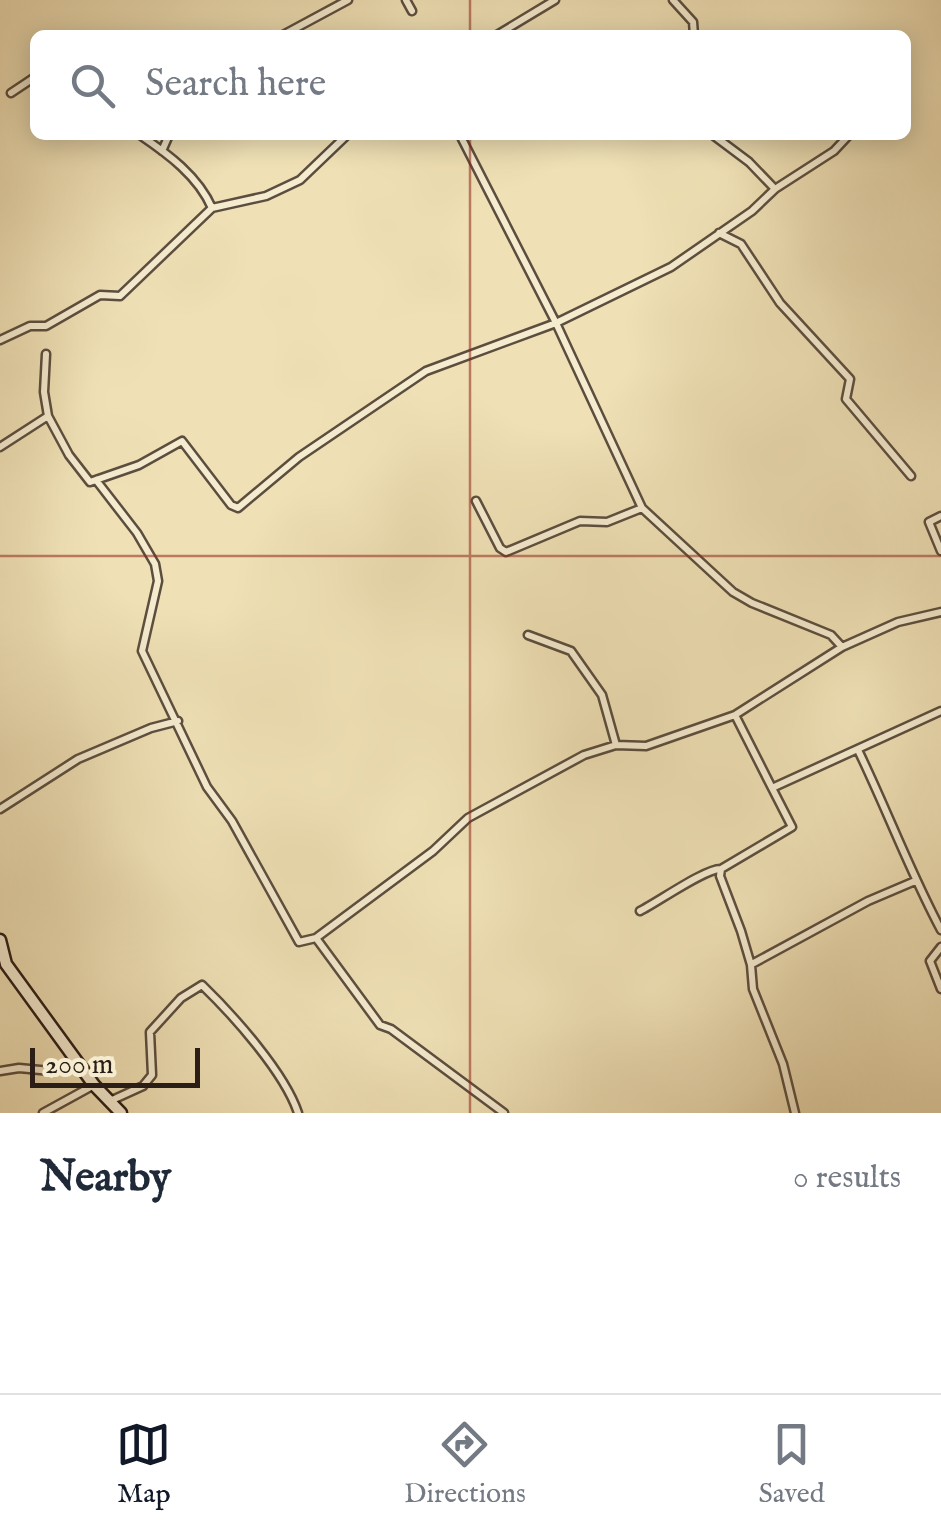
<!DOCTYPE html>
<html lang="en">
<head>
<meta charset="utf-8">
<style>
  :root { --surface:#fff; --page:#f2f2f3; --text:#1f2937; --muted:#747a83; --line:#e0e1e3; --accent:#111827 }
  body { margin:0; font-family:"IM FELL English",serif; background:var(--page); color:var(--text) }
  .scale { position:absolute; left:30px; bottom:25px; width:170px; box-sizing:border-box; padding-left:10px; border:5px solid #2b1e17; border-top:0; font-size:28px; line-height:35px; white-space:nowrap; color:#2b1e17; -webkit-text-stroke:8px #f5ebcf; paint-order:stroke }
  .list { margin:0; padding:0; list-style:none }
  h2 { display:flex; justify-content:space-between; align-items:center; height:130px; margin:0; padding:0 40px; font-size:42px }
  h2 small { font-size:32px; font-weight:400; color:var(--muted) }
  .icon { flex:none; width:55px; height:55px; fill:none; stroke:currentColor; stroke-width:2; stroke-linecap:round; stroke-linejoin:round }
  .map { position:relative; flex:none; width:941px; height:1113px; overflow:hidden }
  .search { position:absolute; background:var(--surface); box-shadow:0 5px 25px #0003; left:30px; right:30px; top:30px; height:110px; display:flex; align-items:center; gap:25px; box-sizing:border-box; padding:0 35px; border-radius:15px; color:var(--muted); font-size:38px }
  .sheet { height:280px; background:var(--surface) }
  nav { display:flex; justify-content:space-around; align-items:center; box-sizing:border-box; height:140px; border-top:2px solid var(--line); background:var(--surface); font-size:28px; color:var(--muted) }
  nav a { display:grid; justify-items:center; gap:5px }
  nav .on { color:var(--accent) }
  .map>svg:first-child { display:block }
</style>
</head>
<body>
<div class="map">
<svg width="941" height="1113" viewBox="0 0 941 1113">
  <rect width="100%" height="100%" fill="#efe0b5"/>
  <filter id="stains"><feTurbulence type="fractalNoise" baseFrequency=".002" numOctaves="4"/><feColorMatrix values="0 0 0 0 .2 0 0 0 0 .09 0 0 0 0 .02 0 0 0 .5 -.17"/></filter>
  <radialGradient id="worn" r=".72"><stop offset=".6" stop-color="#630" stop-opacity="0"/><stop offset="1" stop-color="#630" stop-opacity=".3"/></radialGradient>
  <g fill="none" stroke-linecap="round" stroke-linejoin="round">
    <defs>
      <path id="street" d="M406,0L412,11
        M673,0L693,22L694,35
        M283,35L348,0
        M497,35L555,0
        M11,93L35,77
        M140,135C168,154 198,176 212,208
        M460,135L556,323L642,508L733,592L752,603L831,635L842,647L735,715L772,788L941,711
        M713,135L749,162L775,189L834,151L849,135
        M162,151L169,135
        M719,233L741,244L780,303L850,379L846,399L911,476
        M0,340L30,326H46L100,295L120,296L212,208L266,196L300,180L347,135
        M46,354L44,392L48,416
        M0,447L48,416L69,455L90,482L139,465L182,441L231,505L238,508L299,457L426,371L556,323L671,267L752,211L775,189
        M96,480L137,533L155,564L158,581L142,651L207,787L232,821L299,942L316,938
        M476,501L500,548L506,552L580,521L607,522L642,508
        M941,516L929,522L941,551
        M528,635L571,651L602,695L616,745
        M842,647L898,622L941,612
        M858,750C887,810 910,872 941,930
        M772,788L792,827L721,869L720,876L741,931L751,965L753,989L783,1064L795,1113
        M0,809L78,759L151,728L178,721
        M640,911C658,902 706,868 721,869
        M941,947L930,961L941,989
        M752,964L868,901L915,881
        M0,1071L19,1068L51,1071L76,1059
        M110,1101L143,1086L152,1075L150,1032L181,998L202,985C233,1015 285,1073 298,1113
        M43,1113L94,1085
        M504,1113L391,1029L380,1025L316,938L433,851L468,818L584,755L616,745L646,746L735,715"/>
      <path id="secondary" d="M0,940L6,964L94,1085L121,1113"/>
    </defs>
    <use href="#street" stroke="#5c4e3e" stroke-width="11"/>
    <use href="#secondary" stroke="#2b1e17" stroke-width="15"/>
    <use href="#street" stroke="#f5ebcf" stroke-width="6"/>
    <use href="#secondary" stroke="#f5ebcf" stroke-width="10"/>
  </g>
  <path fill="none" stroke="#8f2418" stroke-width="2.5" stroke-opacity="0.55" d="M470,0V35M470,135V1113M0,556H941"/>
  <rect width="100%" height="100%" filter="url(#stains)"/>
  <rect width="100%" height="100%" fill="url(#worn)"/>
</svg>
<div class="scale">200 m</div>
<div class="search"><svg class="icon" aria-label="search" viewBox="0 0 24 24"><circle cx="10" cy="10" r="6"/><path d="M15 15l6 6"/></svg>Search here</div>
</div>
<section class="sheet">
<h2>Nearby<small>0 results</small></h2>
<ul class="list">
</ul>
</section>
<nav>
<a class="on"><svg class="icon" aria-label="map" viewBox="0 0 24 24"><path d="M3 6l6-2 6 2 6-2v14l-6 2-6-2-6 2zM9 4v14M15 6v14"/></svg>Map</a>
<a><svg class="icon" aria-label="directions" viewBox="0 0 24 24"><path d="M12 3l9 9-9 9-9-9zM9 14v-3h6M13 9l2 2-2 2"/></svg>Directions</a>
<a><svg class="icon" aria-label="saved" viewBox="0 0 24 24"><path d="M7 4h10v16l-5-4-5 4z"/></svg>Saved</a>
</nav>
</body>
</html>
